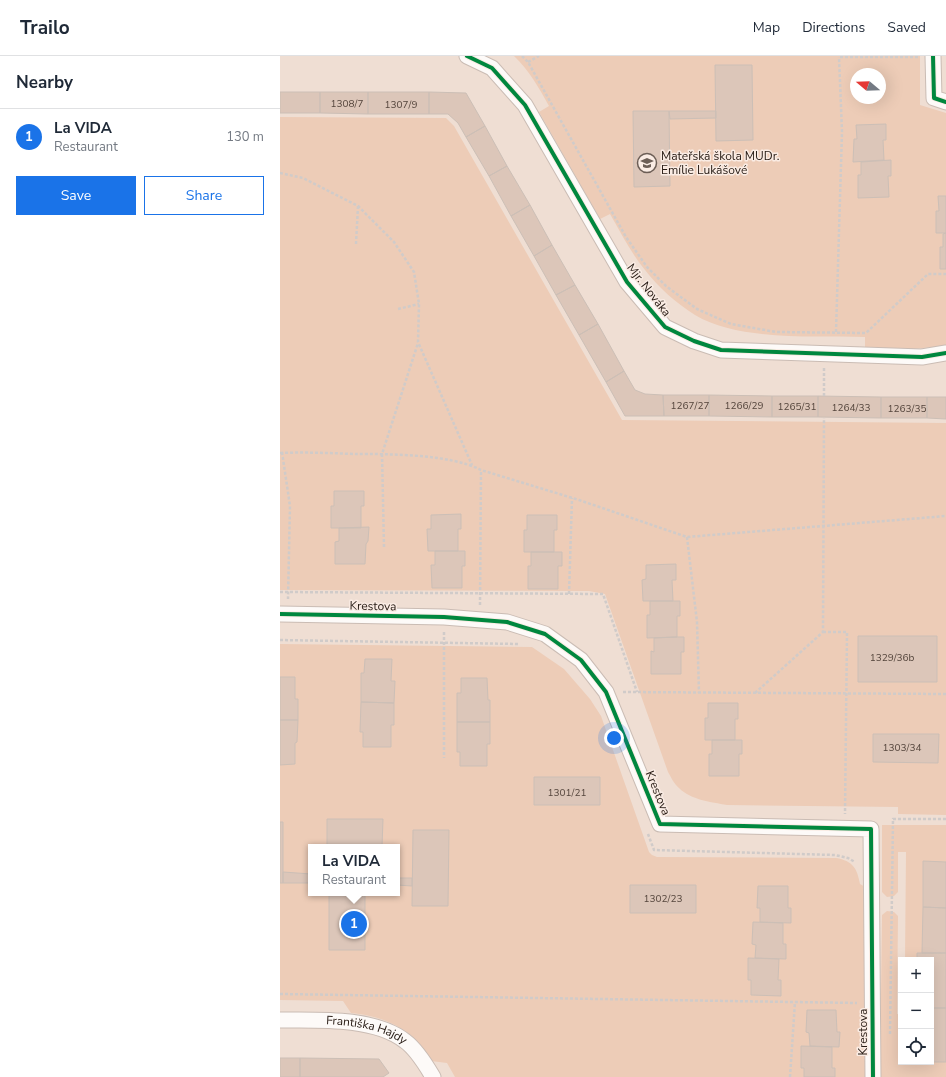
<!DOCTYPE html>
<html lang="en">
<head>
<meta charset="utf-8">
<style>
  :root { --surface:#fff; --page:#f6f6f7; --text:#1f2937; --muted:#747a83; --line:#e0e1e3; --accent:#1a73e8 }
  body { margin:0; font-family:"Nunito Sans",sans-serif; background:var(--page); color:var(--text) }
  .controls { position:absolute; right:12px; bottom:12px; display:grid; overflow:hidden; border-radius:0px; box-shadow:0 4px 16px #0002 }
  .controls button { width:36px; height:36px; display:grid; place-items:center; padding:0; border:0; border-bottom:1px solid var(--line); background:var(--surface); color:var(--text); font:20px sans-serif }
  .compass { position:absolute; left:570px; top:12px; width:36px; height:36px; border-radius:50%; background:var(--surface); box-shadow:0 4px 16px #0002; rotate:289deg }
  .you { position:absolute; left:334px; top:682px; width:14px; height:14px; margin:-10px; border:3px solid #fff; border-radius:50%; background:#1a73e8; box-shadow:0 0 0 6px #1a73e833 }
  .badge { display:grid; place-items:center; width:26px; height:26px; border-radius:50%; background:var(--accent); color:#fff; font-size:13px; font-weight:700 }
  .pin { position:absolute; translate:-50% -50%; border:2px solid #fff; box-shadow:0 1px 4px #0006 }
  .popup { position:absolute; left:28px; top:788px; width:92px; height:52px; box-sizing:border-box; display:grid; place-content:center; border-radius:0px; background:var(--surface); filter:drop-shadow(0 1px 3px #0005); font-size:13px; white-space:nowrap; color:var(--muted) }
  .popup b { font-size:15px; color:var(--text) }
  .popup::after { content:''; position:absolute; left:50%; top:100%; margin-left:-8px; border:8px solid transparent; border-top-color:var(--surface) }
  .list { margin:0; padding:0; list-style:none }
  h2 { display:flex; justify-content:space-between; align-items:center; height:52px; margin:0; padding:0 16px; font-size:17px }
  h2 small { font-size:13px; font-weight:400; color:var(--muted) }
  .list li { display:grid; grid-template-columns:26px 1fr auto; gap:12px; align-items:center; box-sizing:border-box; height:56px; padding:0 16px; border-top:1px solid var(--line) }
  .list b { display:block; font-size:15px; white-space:nowrap }
  .list p { margin:0; font-size:13px; white-space:nowrap; color:var(--muted) }
  .list em { font-size:13px; font-style:normal; color:var(--muted) }
  .actions { display:flex; gap:8px; padding:12px 16px }
  .actions a { flex:1; padding:9px 0; border:1px solid var(--accent); border-radius:0px; text-align:center; font-size:14px; color:var(--accent) }
  .actions .main { background:var(--accent); color:#fff }
  .icon { flex:none; width:22px; height:22px; fill:none; stroke:currentColor; stroke-width:2; stroke-linecap:round; stroke-linejoin:round }
  .map { position:relative; flex:none; width:666px; height:1021px; overflow:hidden }
  header { display:flex; align-items:center; gap:24px; box-sizing:border-box; height:56px; padding:0 20px; background:var(--surface); border-bottom:1px solid var(--line) }
  header strong { font-size:19px }
  nav { display:flex; gap:22px; margin-inline-start:auto; font-size:14px }
  main { display:flex }
  aside { flex:1; background:var(--surface) }
  .map>svg:first-child { display:block }
</style>
</head>
<body>
<header>
<strong>Trailo</strong>
<nav><a>Map</a><a>Directions</a><a>Saved</a></nav>
</header>
<main>
<aside>
<h2>Nearby<small></small></h2>
<ul class="list">
<li><span class="badge">1</span><div><b>La VIDA</b><p>Restaurant</p></div><em>130 m</em></li>
</ul>
<div class="actions"><a class="main">Save</a><a>Share</a></div>
</aside>
<div class="map">
<svg width="666" height="1021" viewBox="0 0 666 1021">
  <rect width="100%" height="100%" fill="#efded3"/>
  <path fill="#edccb7" fill-rule="evenodd" d="M234,0H640V49L666,57V290L631,293H585V281C535,280 458,285 415,259C396,247 378,231 365,214C351,197 341,177 330,158L320,163L259,56L269,50C259,32 249,14 234,0ZM576,18H600V42H576Z
    M0,61L166,62L174,70L342,364L666,367V759L618,758V751L447,749C431,746 411,744 399,732C394,728 391,721 388,716L325,538L309,535L0,534Z
    M0,588L252,591L284,613L310,643L321,660L369,796L372,799L377,801L556,802C573,805 577,812 580,828L587,832L585,1021H175L167,1007L151,1005C147,999 143,992 139,987C122,968 95,959 71,957L63,945L0,944ZM31,791H117V837H31Z
    M602,769H666V1021H600L602,859L607,855L614,856L618,860L617,958H621V1006H651V904H625L626,796H618V836L614,840L607,841L602,836Z"/>
  <path fill="#dcc6b9" stroke="#ccbfb6" d="M435,9H472L473,84L436,85Z
    M0,36H40V57H0Z
    M40,36H88V58L40,57Z
    M88,36H149V58H88Z
    M149,36L186,37L205,70L186,81L178,67L168,58H149Z
    M353,55H389L390,130L354,131Z
    M389,55H436V62L390,63Z
    M606,68V84H603L604,104L573,106L574,83H577L576,69Z
    M205,70L227,110L209,120L186,81Z
    M611,104V120H608L609,141L578,142V119H581V106Z
    M227,110L250,149L231,160L209,120Z
    M658,140H666V177H656V155H659Z
    M250,149L272,189L254,200L231,160Z
    M666,177V213H660V191H663V178Z
    M272,189L295,229L276,239L254,200Z
    M295,229L318,268L299,279L276,239Z
    M318,268L344,315L326,326L299,279Z
    M344,315L355,334L365,338L383,339L384,360H345L326,326Z
    M383,339H429V360H384Z
    M429,339L492,340V361L429,360Z
    M492,340H538V361H492Z
    M538,340L601,341V362L538,361Z
    M601,341H647V362H601Z
    M647,341H666V363L647,362Z
    M54,435H84V450H81V472H51V450H54Z
    M181,458V473H178V495H148L147,473H151V459Z
    M247,459H277V474H274V496H244V474H247Z
    M89,471L88,485L86,488L85,508H55V486L59,485V472Z
    M155,495H185V510H182V532H152L151,509H155Z
    M251,496H282V510H278V533H248V510H251Z
    M396,508V524H392L393,545H363L362,524L366,523V509Z
    M370,545H400V560H397V581L367,582V559H370Z
    M578,580H657V626H578Z
    M397,581H404V596H401V618H371V595L374,596V582Z
    M85,603H112L111,625H115L114,647L81,646V617H84Z
    M0,621H15V643H18V664H0Z
    M181,622H207L208,644H210V666H177V637H181Z
    M81,646L114,647V669H111V691H83V676H80Z
    M428,647H458V663H455V684H425V662H428Z
    M0,664H18L17,686L15,687V708L0,709Z
    M177,666H210V688H207V710H180V696H177Z
    M593,678H659L658,707L593,706Z
    M432,684H462V698H459V720H429V698H432Z
    M254,721H320V749H254Z
    M47,763H103L102,791H47Z
    M0,766H3V827H0Z
    M133,774H169L168,850H132Z
    M643,805L666,806V852L643,851Z
    M3,816L31,818V827H3Z
    M117,822H132V830L117,829Z
    M350,829H416V857H350Z
    M478,830H508V852H511V867L480,866V852H477Z
    M49,837H85V894H49Z
    M643,851L666,852V897H642Z
    M473,866L503,867V888H506V903L475,902L476,889L472,888Z
    M637,897H666V952H651V904H637Z
    M468,902L499,903L498,924H501V940L471,939V924H468Z
    M651,952H666V1006H637H651Z
    M527,954H556L557,976H560L559,991L530,990L529,977L526,976Z
    M521,990L552,991V1012H555V1021H524V1012H521Z
    M0,1002H20V1021H0Z
    M20,1002L99,1003L109,1017L103,1021H20Z"/>
  <g fill="none" stroke-linecap="round" stroke-linejoin="round">
    <defs>
      <g id="minor">
        <path d="M187,0L212,12L245,49L347,226L385,271L414,285L441,294L642,301L666,297"/>
        <path d="M653,0L654,42L666,46"/>
        <path d="M0,558L164,561L227,566L265,578L301,604L326,636L380,768L591,773L593,1021"/>
        <path id="s1" d="M0,964C37,964 95,961 125,985C136,993 146,1009 153,1021"/>
      </g>
    </defs>
    <use href="#minor" stroke="#cabcb4" stroke-width="17"/>
    <path stroke="#d0cbc9" stroke-width="2.5" stroke-dasharray="3 2" stroke-linecap="butt" d="M242,0L248,6L346,181L367,211L386,230L417,253L451,268L496,276L586,277L648,218H666
      M560,1H639
      M248,6L259,0
      M0,117L23,122L78,150L114,186L134,216L139,248L138,286L192,409
      M76,188L78,150
      M118,253L139,248
      M556,276L562,76L559,1
      M544,340V312
      M2,396L10,450L8,543
      M0,397C25,396 49,397 74,398C110,398 170,398 201,414L299,444L407,481L666,460
      M407,481L417,566L419,637
      M104,491L102,398L138,287
      M0,536L323,538L357,636
      M289,538L292,442
      M200,549L201,414
      M164,576V702
      M543,576H567L565,758
      M0,584L239,588
      M343,636L666,638
      M475,637L543,576L544,362
      M368,778L374,794L555,799L568,802L575,806
      M0,938L577,947
      M610,978L613,763H666
      M510,1021L515,946"/>
    <use href="#minor" stroke="#fdfaf8" stroke-width="15"/>
    <defs>
      <path id="cycleway" d="M187,0L212,12L245,49L347,226L385,271L414,285L441,294L642,301L666,297
        M653,0L654,42L666,46
        M0,558L164,561L227,566L265,578L301,604L326,636L380,768L591,773L593,1021"/>
    </defs>
    <use href="#cycleway" stroke="#faece4" stroke-width="6"/>
    <use href="#cycleway" stroke="#00873e" stroke-width="4"/>
  </g>
  <defs>
    <symbol id="school-ring" viewBox="-11 -11 22 22"><circle r="9.5" fill="#faece4" stroke="#6c5e56" stroke-width="1.5"/><path d="M0-5L7-2L0 1L-7-2ZM-4 1L0 2.5L4 1V4Q0 6-4 4Z" fill="#6c5e56"/></symbol>
  </defs>
  <g fill-rule="evenodd">
    <use href="#school-ring" x="356" y="96" width="22" height="22"/>
  </g>
  <g text-anchor="middle" stroke-width="3" stroke-linejoin="round" paint-order="stroke">
    <g font-size="10" fill="#54453c">
      <text x="67" y="51">1308/7</text>
      <text x="121" y="52">1307/9</text>
      <text x="410" y="353">1267/27</text>
      <text x="464" y="353">1266/29</text>
      <text x="517" y="354">1265/31</text>
      <text x="571" y="355">1264/33</text>
      <text x="627" y="356">1263/35</text>
      <text x="612" y="605">1329/36b</text>
      <text x="622" y="695">1303/34</text>
      <text x="287" y="740">1301/21</text>
      <text x="383" y="846">1302/23</text>
    </g>
    <g font-size="12" fill="#251912" stroke="#faece4" text-anchor="start">
      <text x="381" y="104">Mateřská škola MUDr.<tspan x="381" dy="14">Emílie Lukášové</tspan></text>
    </g>
    <g font-size="12" fill="#251912" stroke="#faece4">
      <text transform="translate(369 234) rotate(52)" y="4">Mjr. Nováka</text>
      <text transform="translate(93 550) rotate(1)" y="4">Krestova</text>
      <text transform="translate(378 737) rotate(68)" y="4">Krestova</text>
      <text transform="translate(583 976) rotate(-90)" y="4">Krestova</text>
      <text dy="4" stroke="none"><textPath href="#s1" startOffset="88">Františka Hajdy</textPath></text>
    </g>
  </g>
</svg>
<div class="controls">
<button>+</button>
<button>−</button>
<button><svg class="icon" aria-label="locate" viewBox="0 0 24 24"><circle cx="12" cy="12" r="6"/><path d="M12 2v4M12 18v4M2 12h4M18 12h4"/></svg></button>
</div>
<svg class="compass" viewBox="-18 -18 36 36"><path d="M0-13l5 13h-10z" fill="#e53935"/><path d="M0 13l5-13h-10z" fill="#747a83"/></svg>
<div class="you"></div>
<div class="pin badge" style="left:74px;top:868px">1</div>
<div class="popup"><b>La VIDA</b>Restaurant</div>
</div>
</main>
</body>
</html>
